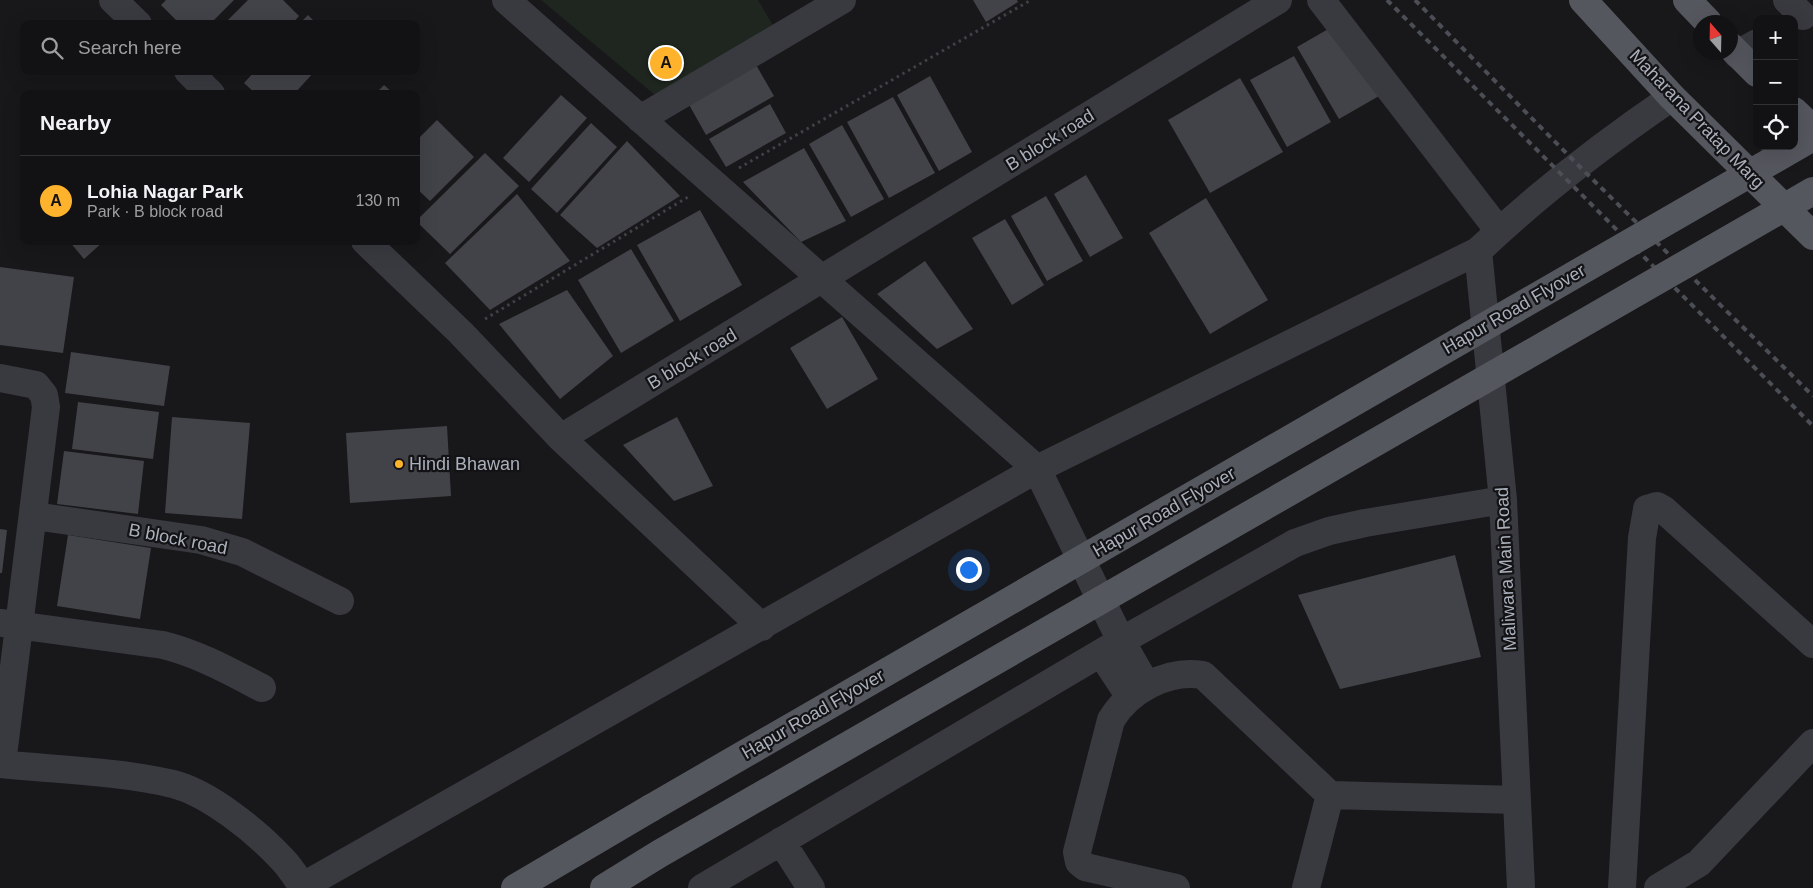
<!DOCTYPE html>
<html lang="en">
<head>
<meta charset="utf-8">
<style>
  :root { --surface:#121214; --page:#1b1b1d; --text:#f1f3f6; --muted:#9c9ea0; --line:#313234; --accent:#ffb32c }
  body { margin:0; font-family:Arial,sans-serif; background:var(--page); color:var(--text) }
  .controls { position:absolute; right:15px; top:15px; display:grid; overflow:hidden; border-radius:10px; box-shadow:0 5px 20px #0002 }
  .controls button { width:45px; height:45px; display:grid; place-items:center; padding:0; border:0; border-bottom:1px solid var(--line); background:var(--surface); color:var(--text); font:25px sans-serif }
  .compass { position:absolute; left:1693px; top:15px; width:45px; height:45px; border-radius:50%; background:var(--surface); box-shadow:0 5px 20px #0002; rotate:340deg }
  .you { position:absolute; left:968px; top:569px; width:18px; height:18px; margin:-12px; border:4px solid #fff; border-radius:50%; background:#1a73e8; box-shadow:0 0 0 8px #1a73e833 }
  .badge { display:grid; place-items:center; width:32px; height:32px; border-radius:50%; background:var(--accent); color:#111; font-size:16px; font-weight:700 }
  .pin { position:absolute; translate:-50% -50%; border:2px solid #fff; box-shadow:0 1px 5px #0006 }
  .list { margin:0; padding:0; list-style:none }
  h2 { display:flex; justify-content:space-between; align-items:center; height:65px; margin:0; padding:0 20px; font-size:21px }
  h2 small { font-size:16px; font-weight:400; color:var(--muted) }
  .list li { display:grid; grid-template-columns:32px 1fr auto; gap:15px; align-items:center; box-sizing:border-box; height:90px; padding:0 20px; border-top:1px solid var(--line) }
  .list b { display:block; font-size:19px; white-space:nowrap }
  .list p { margin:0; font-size:16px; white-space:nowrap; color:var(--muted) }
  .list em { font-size:16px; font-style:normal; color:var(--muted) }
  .icon { flex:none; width:28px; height:28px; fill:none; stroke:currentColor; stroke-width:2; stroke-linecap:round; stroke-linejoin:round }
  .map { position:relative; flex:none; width:1813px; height:888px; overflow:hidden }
  .search { position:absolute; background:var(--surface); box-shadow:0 5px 20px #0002; left:20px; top:20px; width:400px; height:55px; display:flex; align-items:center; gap:12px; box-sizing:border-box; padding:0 18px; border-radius:10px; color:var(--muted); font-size:19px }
  .panel { position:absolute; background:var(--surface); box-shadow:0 5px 20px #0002; left:20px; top:90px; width:400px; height:155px; border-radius:10px }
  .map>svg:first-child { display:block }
</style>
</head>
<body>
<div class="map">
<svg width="1813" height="888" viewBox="0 0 1813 888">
  <rect width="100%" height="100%" fill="#18181b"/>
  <path fill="#1e261f" d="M541,0H758L777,32L655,95Z"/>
  <path fill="#424348" d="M166,0H234L210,24H180L161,5Z
    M248,0H283L299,16L292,24H224Z
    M973,0H1017L1018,2L986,22Z
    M308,15L317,24H299Z
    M1337,24L1379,96L1339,119L1297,47Z
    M1294,56L1331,122L1287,147L1250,80Z
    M755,63L774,96L706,135L687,101Z
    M255,71H315L294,94H256L244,83Z
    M930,76L972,152L939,171L897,95Z
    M1240,78L1283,152L1210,193L1168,120Z
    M384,85L394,94H375Z
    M561,95L587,118L529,182L503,158Z
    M893,97L935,173L889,198L847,122Z
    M770,104L786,133L726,167L709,139Z
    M437,120L474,157L430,201L416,188V141Z
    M591,123L617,147L557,213L531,189Z
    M842,125L884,199L851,217L809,144Z
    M627,141L680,196L597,248L560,215Z
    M804,148L846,221L801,242L743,182Z
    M485,153L519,186L450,254L416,221Z
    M1086,175L1123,238L1090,257L1054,194Z
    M517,194L570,261L490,310L445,263Z
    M1046,196L1083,261L1047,281L1011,216Z
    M1206,198L1268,300L1210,334L1149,233Z
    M700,210L742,285L680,321L637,245Z
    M1005,219L1044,285L1012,305L972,238Z
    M69,241H104L84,259Z
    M631,249L674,321L621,353L578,280Z
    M925,261L973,329L937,349L877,294Z
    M0,267L74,277L63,353L0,345Z
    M567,290L613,356L560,399L499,324Z
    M842,317L878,379L827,409L790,348Z
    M71,352L170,366L164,406L65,393Z
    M78,402L159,412L153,459L72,449Z
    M172,417L250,423L242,519L165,513Z
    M677,417L713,486L674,501L623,445Z
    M447,426L451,496L350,503L346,433Z
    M64,451L144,461L138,514L57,504Z
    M0,529L7,530L2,573H0Z
    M68,535L151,548L140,619L57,606Z
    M1455,555L1481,657L1340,689L1298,595Z"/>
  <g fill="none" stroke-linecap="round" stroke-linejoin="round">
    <path stroke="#3f4147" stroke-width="3" stroke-dasharray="2.5 4" stroke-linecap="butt" d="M739,168L1031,0
      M485,319L688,197"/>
    <path stroke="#393a40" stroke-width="28" d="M113,0L138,24
      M506,0L1037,469L1121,641L1147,686
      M1321,0L1499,231
      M1787,0L1803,16
      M1737,54L1757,43
      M188,71L211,94
      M640,119L842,0
      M365,241L461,333L561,438L762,627
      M1478,251L1503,500L1521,888
      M0,378L36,385L44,395L46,407L2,764
      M561,438L1278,0
      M34,516L201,540L242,552L340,601
      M2,623L163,645C199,654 229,671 262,688
      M1101,653L1130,697
      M0,764C58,770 116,771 173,784C209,793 257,832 282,859C290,867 296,877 302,886
      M781,841L811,888
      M300,888L1037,469L1478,251C1538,194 1603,144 1672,97
      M702,888L1121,641L1295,543L1329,531L1365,523L1503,500
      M1176,888L1085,867L1079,862L1077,852L1111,720C1129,690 1168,669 1203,675L1330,795L1517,800
      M1306,888L1330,795
      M1622,888L1642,538L1647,509L1657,506L1664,510L1813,644
      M1658,888L1699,863L1813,743"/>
    <path stroke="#55575f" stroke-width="28" d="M1583,0L1672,97L1813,236
      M1687,0L1708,22
      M1730,46L1757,73
      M1794,111L1813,129
      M515,888L651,808"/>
    <path stroke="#4c4e55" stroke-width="4" stroke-dasharray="6 5" stroke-linecap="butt" d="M1387,0L1813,426
      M1415,0L1578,165L1813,396"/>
    <path stroke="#55575f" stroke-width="28" d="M651,808L1813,137
      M604,888L659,854L1813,191"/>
  </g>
  <circle fill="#ffb32c" stroke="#131316" stroke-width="2" cx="399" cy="464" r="5"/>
  <g text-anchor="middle" stroke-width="4.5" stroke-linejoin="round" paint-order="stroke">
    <g font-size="18" fill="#aab0bb" stroke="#131316">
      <text transform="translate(1697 119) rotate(46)" y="6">Maharana Pratap Marg</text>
      <text transform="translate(1050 140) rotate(-32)" y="6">B block road</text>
      <text transform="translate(1514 309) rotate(-30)" y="6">Hapur Road Flyover</text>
      <text transform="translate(692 359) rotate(-31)" y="6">B block road</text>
      <text transform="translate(1164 512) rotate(-30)" y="6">Hapur Road Flyover</text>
      <text transform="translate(178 539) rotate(11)" y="6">B block road</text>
      <text transform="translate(1506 569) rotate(-93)" y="6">Maliwara Main Road</text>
      <text transform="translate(813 714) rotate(-30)" y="6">Hapur Road Flyover</text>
    </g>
    <g font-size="18" fill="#aab0bb" stroke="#131316" text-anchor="start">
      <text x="409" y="470">Hindi Bhawan</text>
    </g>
  </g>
</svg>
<div class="controls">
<button>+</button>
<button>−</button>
<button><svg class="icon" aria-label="locate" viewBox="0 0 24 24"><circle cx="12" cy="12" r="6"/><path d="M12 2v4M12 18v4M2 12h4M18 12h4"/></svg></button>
</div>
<svg class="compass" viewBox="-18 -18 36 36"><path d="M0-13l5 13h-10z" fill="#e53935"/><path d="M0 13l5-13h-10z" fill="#9c9ea0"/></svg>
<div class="you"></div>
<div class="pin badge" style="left:666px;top:63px">A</div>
<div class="search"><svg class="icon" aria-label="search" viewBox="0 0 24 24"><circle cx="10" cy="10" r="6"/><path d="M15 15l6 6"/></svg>Search here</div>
<section class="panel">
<h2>Nearby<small></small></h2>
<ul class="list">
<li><span class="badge">A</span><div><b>Lohia Nagar Park</b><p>Park · B block road</p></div><em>130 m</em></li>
</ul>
</section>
</div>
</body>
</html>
